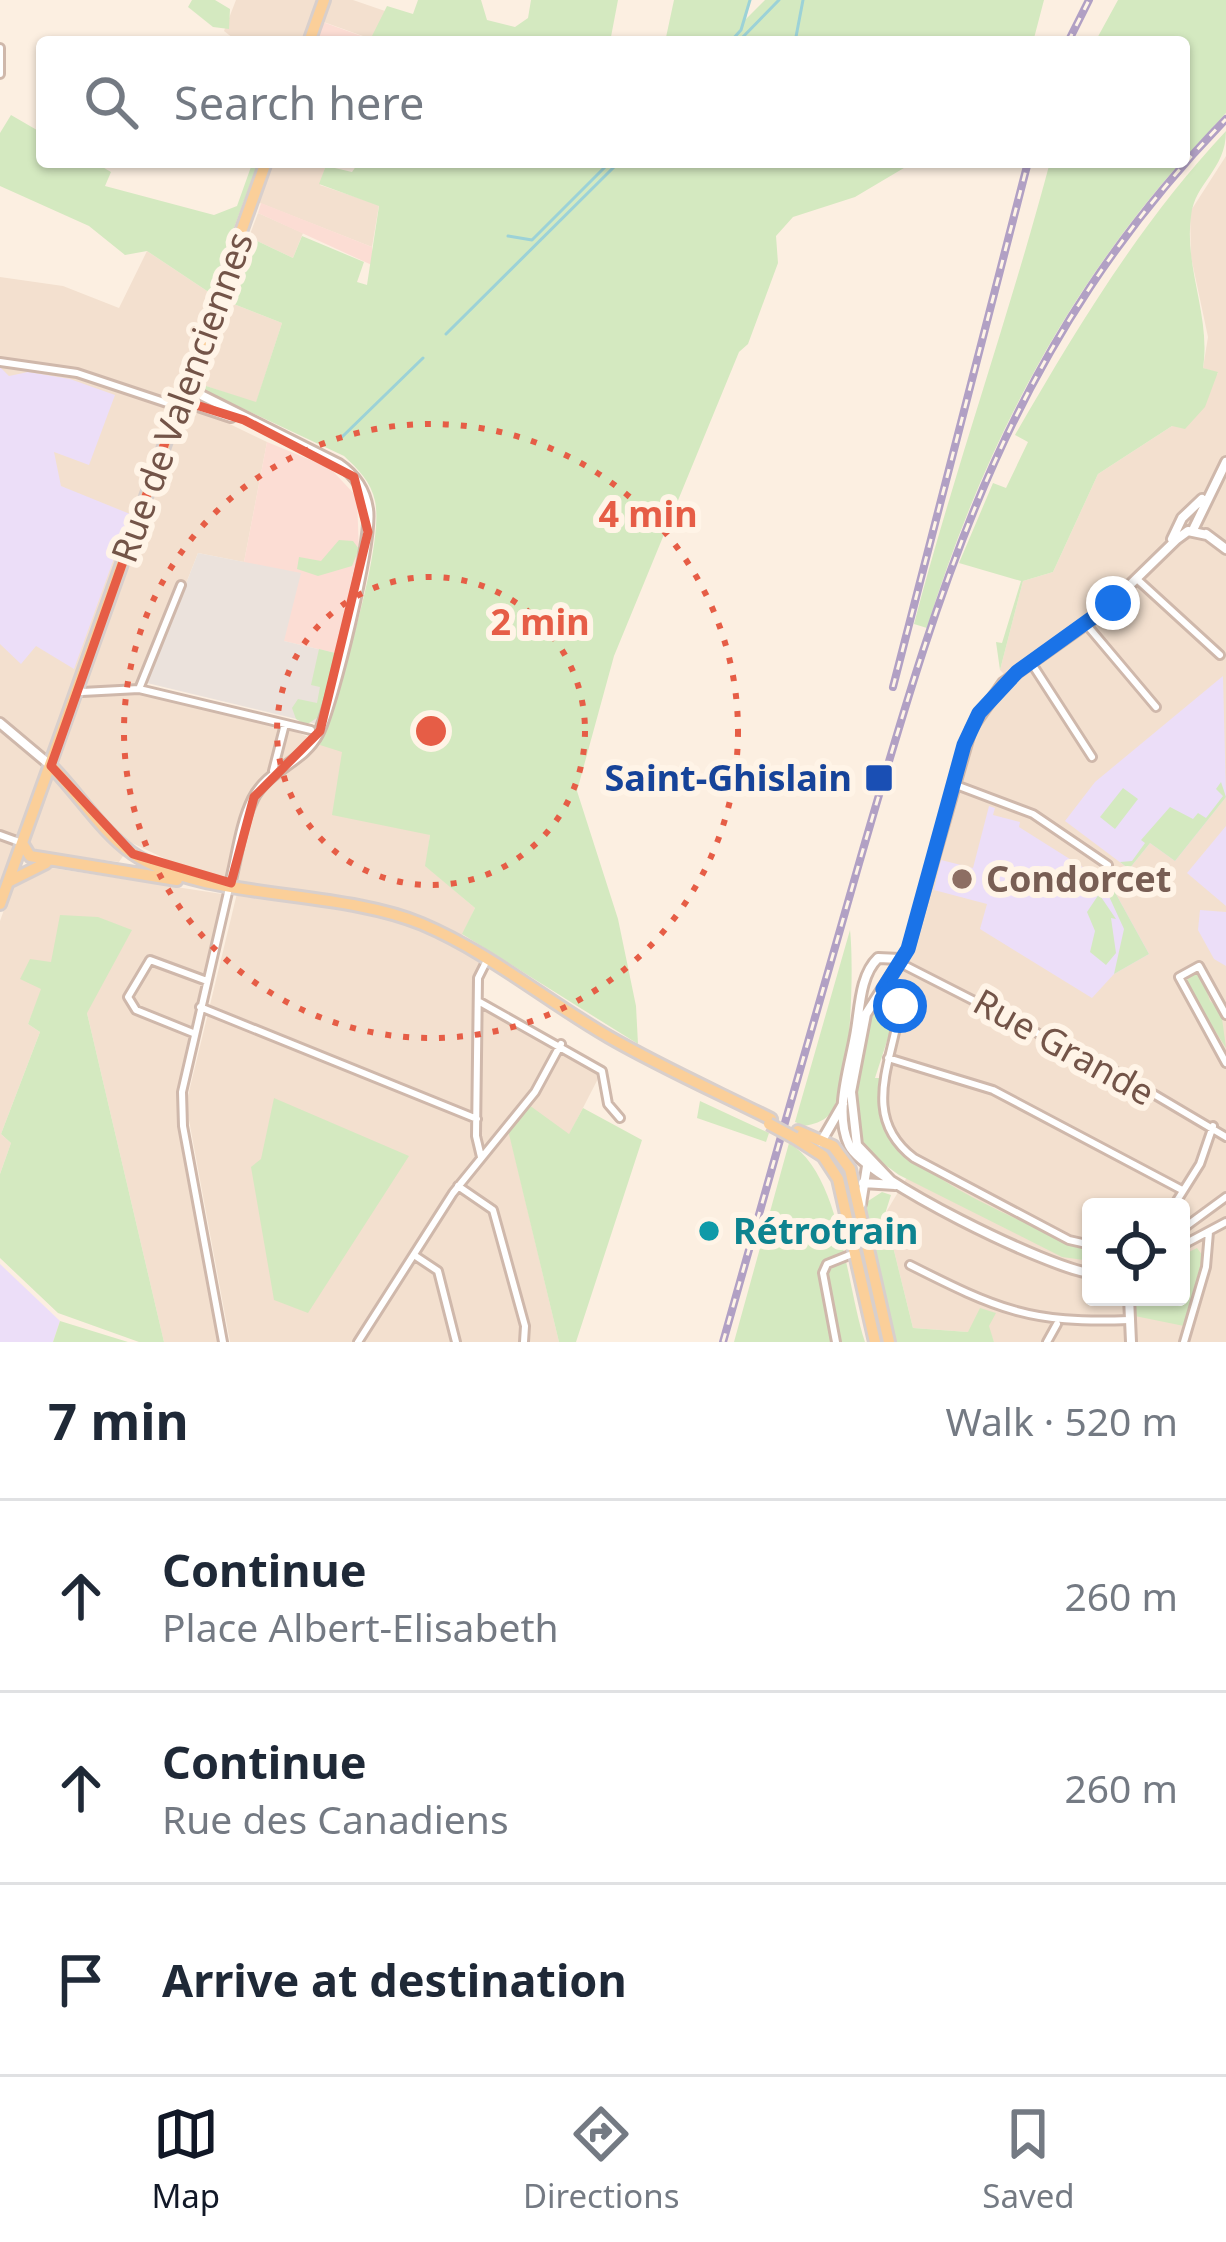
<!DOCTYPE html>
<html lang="en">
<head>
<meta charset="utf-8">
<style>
  :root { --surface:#fff; --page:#f6f6f7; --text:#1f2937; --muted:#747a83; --line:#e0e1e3; --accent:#111827 }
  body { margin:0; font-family:"Noto Sans",sans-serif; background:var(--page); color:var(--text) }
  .controls { position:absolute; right:36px; bottom:36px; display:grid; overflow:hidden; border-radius:12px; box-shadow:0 3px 9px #0004 }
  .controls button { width:108px; height:108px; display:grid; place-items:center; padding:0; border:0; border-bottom:3px solid var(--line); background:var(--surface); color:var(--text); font:60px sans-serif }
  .stop { position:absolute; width:36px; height:36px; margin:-27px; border:9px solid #1a73e8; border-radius:50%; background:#fff }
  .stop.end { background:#1a73e8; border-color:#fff; box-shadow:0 3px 12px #0008 }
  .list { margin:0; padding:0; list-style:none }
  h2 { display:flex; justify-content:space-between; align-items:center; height:156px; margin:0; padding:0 48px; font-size:51px }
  h2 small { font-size:39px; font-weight:400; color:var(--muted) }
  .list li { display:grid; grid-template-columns:78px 1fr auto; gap:36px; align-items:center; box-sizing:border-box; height:192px; padding:0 48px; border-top:3px solid var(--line) }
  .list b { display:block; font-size:45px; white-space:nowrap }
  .list p { margin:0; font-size:39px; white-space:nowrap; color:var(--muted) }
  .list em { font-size:39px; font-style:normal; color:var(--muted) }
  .icon { flex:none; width:66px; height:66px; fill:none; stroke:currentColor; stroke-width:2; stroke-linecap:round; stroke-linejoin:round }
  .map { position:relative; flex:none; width:1226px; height:1342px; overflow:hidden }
  .search { position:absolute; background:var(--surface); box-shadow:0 3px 9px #0004; left:36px; right:36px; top:36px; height:132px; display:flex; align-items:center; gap:30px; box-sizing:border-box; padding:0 42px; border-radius:12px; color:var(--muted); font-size:45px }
  .sheet { height:732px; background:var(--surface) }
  nav { display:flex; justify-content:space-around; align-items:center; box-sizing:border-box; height:168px; border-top:3px solid var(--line); background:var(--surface); font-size:33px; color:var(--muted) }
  nav a { display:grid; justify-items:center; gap:6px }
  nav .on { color:var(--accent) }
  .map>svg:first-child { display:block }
</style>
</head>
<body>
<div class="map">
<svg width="1226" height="1342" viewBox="0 0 1226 1342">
  <rect width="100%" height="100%" fill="#fcefe1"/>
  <path fill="#f3e0cf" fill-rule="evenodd" d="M236,0H353L385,11L374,40L318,20L309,42H238L224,31Z
    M1226,156V1342H994L988,1326L968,1332L913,1328L885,1214L919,1157L899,1140L887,1117L885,1084L903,1006L891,983L912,948L963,759L979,724L1011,681L1000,670L1023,581L1053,572L1098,474L1172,426L1218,373L1203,368L1208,337L1191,257L1190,212ZM1091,1207H1181V1297H1091Z
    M266,162H309L325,168L320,185L379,205L372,247L252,200Z
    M258,213L303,233L293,258L249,237Z
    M147,251L210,293L174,397L267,442L244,562L198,553L143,693L282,726L342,751L430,835L426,866L475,908L459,942L489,958L478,978V1001L602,1071L569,1135L510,1136L559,1342H230L186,1104L240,881L187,869L132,843L119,862L14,848L0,882V277L63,286L119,308Z
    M226,301L282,323L256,403L200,384Z
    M52,868L222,894L177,1094L218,1342H164L87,1013L41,992L28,1024L40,1032L1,1134L11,1143L0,1174V921L13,884Z"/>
  <path fill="#fcddd4" d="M317,20L370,39L369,42H309Z
    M261,203L372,247L374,266L258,213Z
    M267,442L330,468L357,497L359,553L335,653L284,641L244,562Z"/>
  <path fill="#ebe2dc" d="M198,553L301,573L284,641L335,653L317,724L147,683Z"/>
  <path fill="#ecdef8" d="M0,367L9,376L28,372L70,379L115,395L89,465L54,452L61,486L130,514L74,669L36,646L21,664L0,644Z
    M1223,676L1226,797L1175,861L1150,843L1129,869L1065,821L1095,782Z
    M989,806L995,808L993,815L1020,822L1019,827L1111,885L1149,954L1114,974L1092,998L980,929L987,904L934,890L941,860L973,868Z
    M1226,826V906L1187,873Z
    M1200,910L1226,912V966L1214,959L1198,930Z
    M0,1264L60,1321L53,1342H0Z"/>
  <path fill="#d4e9c0" d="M192,0H215L230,9L229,29L213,27L188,7Z
    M418,0H481L487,20L515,27L528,18L531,0H618L610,42H369L387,6L413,14Z
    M674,0H750L746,19L765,0H1044L1033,42H665Z
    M1118,0H1226V113L1184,159V42H1095Z
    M11,115L42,133V162H94L111,172L105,186L214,215L237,206L252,164L258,163L210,293L147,251L125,255L89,226L0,186V133Z
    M1226,131C1226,170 1195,182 1191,216C1184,268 1211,316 1203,368L1218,372L1205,407L1185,429L1172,426L1098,474L1053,572L1023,581L1000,670L996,642L1002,643L1021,581L959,563L993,483L1006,488L1028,442L1015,435C1078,326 1140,223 1226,131Z
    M309,162L352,172L359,162H914L855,197L793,217L776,236L778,263L748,344L739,352L614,656L577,791L618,919L636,1006L638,1044L462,934L475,908L425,866L430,835L332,815L342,752L320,745C337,697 385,546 375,501C371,482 358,469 344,456L199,388L200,384L256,402L282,323L226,301L249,237L293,258L302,236L364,262L357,282L367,285L379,206L319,184L325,168Z
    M1050,162H1181C1061,297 980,457 927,628L914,624C955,468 1009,317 1050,162Z
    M339,540L353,541L359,549L352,566L318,576L297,569L299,557L321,561Z
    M319,649L335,653L320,716L306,725L296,719L292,708L298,699L317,703L320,687L311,685Z
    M1221,782L1226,797L1175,861L1150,843L1129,869L1120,862L1132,861L1145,843L1141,840L1170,807L1193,819L1198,813L1206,818L1223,796L1216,789Z
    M1123,788L1138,799L1115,829L1100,817Z
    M1111,885L1149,954L1114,974L1124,929L1107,892Z
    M1099,894L1116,919L1111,918L1116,953L1106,965L1090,952L1095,931L1087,912Z
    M60,915L98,917L132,930L87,1013L164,1342H139L58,1313L0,1258V1174L11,1143L1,1134L40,1032L28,1024L41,989L20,979L30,959L51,962Z
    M850,930C854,964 852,1089 829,1115C822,1122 814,1124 804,1126L795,1122Z
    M1192,971L1201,974L1210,1001L1221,1011L1226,1048L1185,984Z
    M886,999L897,1010L875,1078H881C863,1164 1003,1209 1065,1242L1091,1248V1261L1062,1257L899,1175L863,1149C848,1121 856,1013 886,999Z
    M274,1098L409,1156L308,1313L274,1300L251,1167L261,1159Z
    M700,1101L769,1133L766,1142L697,1118Z
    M529,1105L569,1134L583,1108L642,1140L576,1342H559L508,1130Z
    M789,1143C841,1174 846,1285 865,1342H734Z
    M882,1192L891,1195L885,1214L913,1328L968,1332L980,1308L996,1313L989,1326L994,1342H893L865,1220V1203Z
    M1197,1248L1203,1256L1184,1326L1135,1316V1297H1181V1256Z
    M60,1321L128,1342H53Z"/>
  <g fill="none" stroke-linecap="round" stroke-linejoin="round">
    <path stroke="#9cd2d7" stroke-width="3" d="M730,42L741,30L750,0
      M738,42L779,0
      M795,42L803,0
      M508,236L532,240L610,162
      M446,334L619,162
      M342,437L423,358"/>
    <defs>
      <path id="minor" d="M0,48V74
        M0,362L77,373L167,403L180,400
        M1138,580L1220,655
        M1086,624L1156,707
        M1032,664L1092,757
        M78,686L82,692L139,689L311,730
        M139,689L181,585
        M273,771L285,724
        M956,785L1033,814L1108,865
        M0,835L22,843
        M900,963L1049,1039L1069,1044L1226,1137
        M883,989L900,1006C893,1061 859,1116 914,1158L1069,1240L1091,1245
        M478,1001L602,1071L608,1104L620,1118
        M200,1007L477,1119
        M1226,1015L1199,966L1179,977L1226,1063
        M193,1033L136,1010L128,997L150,960L207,981
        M888,1058L993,1090L1182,1190
        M481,1157L476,1136L478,978L487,960
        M458,1186L493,1210L525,1326L524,1342
        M1173,1207L1200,1164L1213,1126
        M1181,1230L1226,1197
        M1181,1246L1226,1222
        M414,1255L438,1271L456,1342
        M910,1265C997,1309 1030,1324 1129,1320
        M223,1342L183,1126L182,1092L229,888
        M358,1342L453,1193L535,1092L561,1044
        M836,1342L823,1273L827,1264L852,1254
        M1047,1342L1057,1324
        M1184,1342L1206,1267L1209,1232"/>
      <path id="tertiary" d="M185,387L339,464C355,475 365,489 368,509C373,539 333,705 318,734C303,763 268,769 253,799C240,825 237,859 229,888
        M180,400L231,417
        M1193,530L1226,462
        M1206,534L1226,549
        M1172,539L1182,518L1202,499
        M0,723L50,765
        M900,959L878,958C859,976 860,1011 855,1036C849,1070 834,1112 849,1145C864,1178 1052,1270 1091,1273
        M821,1142L843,1104
        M863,1183L895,1185
        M895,1185L857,1145L851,1092L866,1014L908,949L971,729L1003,683L1100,614L1177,539L1188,531L1207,535
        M861,1204L867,1166
        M1129,1297L1131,1342"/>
      <path id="primary" d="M309,42L324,0
        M51,766C78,793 101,831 132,853C201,901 337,888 422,924C490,953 545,1000 609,1037C661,1067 717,1092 771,1119
        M22,843L30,856L177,880
        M10,881L46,863
        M0,904L266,162
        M798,1131L833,1146L850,1169L889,1342
        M795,1138L823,1156L838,1179L875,1342"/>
    </defs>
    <use href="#minor" stroke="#cfb8ab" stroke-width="12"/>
    <use href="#tertiary" stroke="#cfb8ab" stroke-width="14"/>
    <use href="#primary" stroke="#d8cfcc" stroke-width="16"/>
    <use href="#minor" stroke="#fff" stroke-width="6"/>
    <use href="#tertiary" stroke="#fff" stroke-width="8"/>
    <use href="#primary" stroke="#fbcf99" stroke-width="10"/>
    <defs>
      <path id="rail" d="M1068,42L1089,0
        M893,687L1028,162
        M723,1342C768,1181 814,1021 860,860C944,571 1009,343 1226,119"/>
    </defs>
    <use href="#rail" stroke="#b1a0c4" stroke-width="8"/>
    <use href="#rail" stroke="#fff4e7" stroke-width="3" stroke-dasharray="9" stroke-linecap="butt"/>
    <defs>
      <path id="primary-bridge" d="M769,1124L795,1138"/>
    </defs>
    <use href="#primary-bridge" stroke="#d8cfcc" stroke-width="16" stroke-linecap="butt"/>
    <use href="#primary-bridge" stroke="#fbcf99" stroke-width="10"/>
  </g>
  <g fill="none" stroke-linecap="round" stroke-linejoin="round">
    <path stroke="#1a73e8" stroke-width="15" d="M900,1006L883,989L908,949L964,745L979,713L1017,672L1113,603"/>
  </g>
  <path fill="none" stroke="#e65d46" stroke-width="9" stroke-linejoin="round" d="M180,400L244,420L354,477L368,532L320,731L254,797L231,883L133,854L51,766Z"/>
  <g fill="none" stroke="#e65d46" stroke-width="6" stroke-dasharray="6 12">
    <circle cx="431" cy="731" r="154"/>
    <circle cx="431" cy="731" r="307"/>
  </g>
  <rect fill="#1a4fb4" stroke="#fff4e7" stroke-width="4.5" x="864" y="763" width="30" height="30" rx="6"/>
  <circle fill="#8d6e63" stroke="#fff4e7" stroke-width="4.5" cx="962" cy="879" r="12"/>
  <circle fill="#0f9aa8" stroke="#fff4e7" stroke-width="4.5" cx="709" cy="1231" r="12"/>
  <g text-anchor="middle" stroke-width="12" stroke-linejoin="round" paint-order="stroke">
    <g font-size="36" fill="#735448" stroke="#fff4e7">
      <text transform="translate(182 397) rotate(-70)" y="13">Rue de Valenciennes</text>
      <text transform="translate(1064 1047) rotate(29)" y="13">Rue Grande</text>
    </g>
    <g font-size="36" font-weight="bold" fill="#164399" stroke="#fff4e7" text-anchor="end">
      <text x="852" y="791">Saint-Ghislain</text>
    </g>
    <g font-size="36" font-weight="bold" fill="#785e54" stroke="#fff4e7" text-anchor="start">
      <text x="986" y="892">Condorcet</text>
    </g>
    <g font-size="36" font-weight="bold" fill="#0d838f" stroke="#fff4e7" text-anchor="start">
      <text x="733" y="1244">Rétrotrain</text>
    </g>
  </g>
  <circle cx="431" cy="731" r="18" fill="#e65d46" stroke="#fff4e7" stroke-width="6"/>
  <g font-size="36" text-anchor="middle" font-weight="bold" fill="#e65d46" stroke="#fff4e7" stroke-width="12" stroke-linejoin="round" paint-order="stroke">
    <text x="648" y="527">4 min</text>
    <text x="540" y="635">2 min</text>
  </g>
</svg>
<div class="controls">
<button><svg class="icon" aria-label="locate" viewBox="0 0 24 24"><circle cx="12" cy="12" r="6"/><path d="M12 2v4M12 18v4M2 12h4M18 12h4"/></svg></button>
</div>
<div class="stop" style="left:900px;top:1006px"></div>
<div class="stop end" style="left:1113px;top:603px"></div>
<div class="search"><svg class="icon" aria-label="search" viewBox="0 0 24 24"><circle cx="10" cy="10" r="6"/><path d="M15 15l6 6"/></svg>Search here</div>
</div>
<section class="sheet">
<h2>7 min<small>Walk · 520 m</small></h2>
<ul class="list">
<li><svg class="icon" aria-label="ahead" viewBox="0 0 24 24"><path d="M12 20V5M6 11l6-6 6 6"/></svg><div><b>Continue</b><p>Place Albert-Elisabeth</p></div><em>260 m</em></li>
<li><svg class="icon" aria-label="ahead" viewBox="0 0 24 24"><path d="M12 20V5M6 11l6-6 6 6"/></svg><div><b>Continue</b><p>Rue des Canadiens</p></div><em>260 m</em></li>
<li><svg class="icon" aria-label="arrive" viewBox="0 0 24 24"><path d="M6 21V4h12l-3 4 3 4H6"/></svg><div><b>Arrive at destination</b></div></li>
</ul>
</section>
<nav>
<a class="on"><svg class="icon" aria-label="map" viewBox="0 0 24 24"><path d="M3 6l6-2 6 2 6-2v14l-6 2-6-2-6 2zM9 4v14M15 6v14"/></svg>Map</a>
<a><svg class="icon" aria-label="directions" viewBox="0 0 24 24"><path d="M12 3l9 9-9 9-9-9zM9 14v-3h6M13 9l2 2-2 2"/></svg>Directions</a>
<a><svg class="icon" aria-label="saved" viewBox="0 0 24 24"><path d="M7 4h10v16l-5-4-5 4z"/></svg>Saved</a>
</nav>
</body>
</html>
